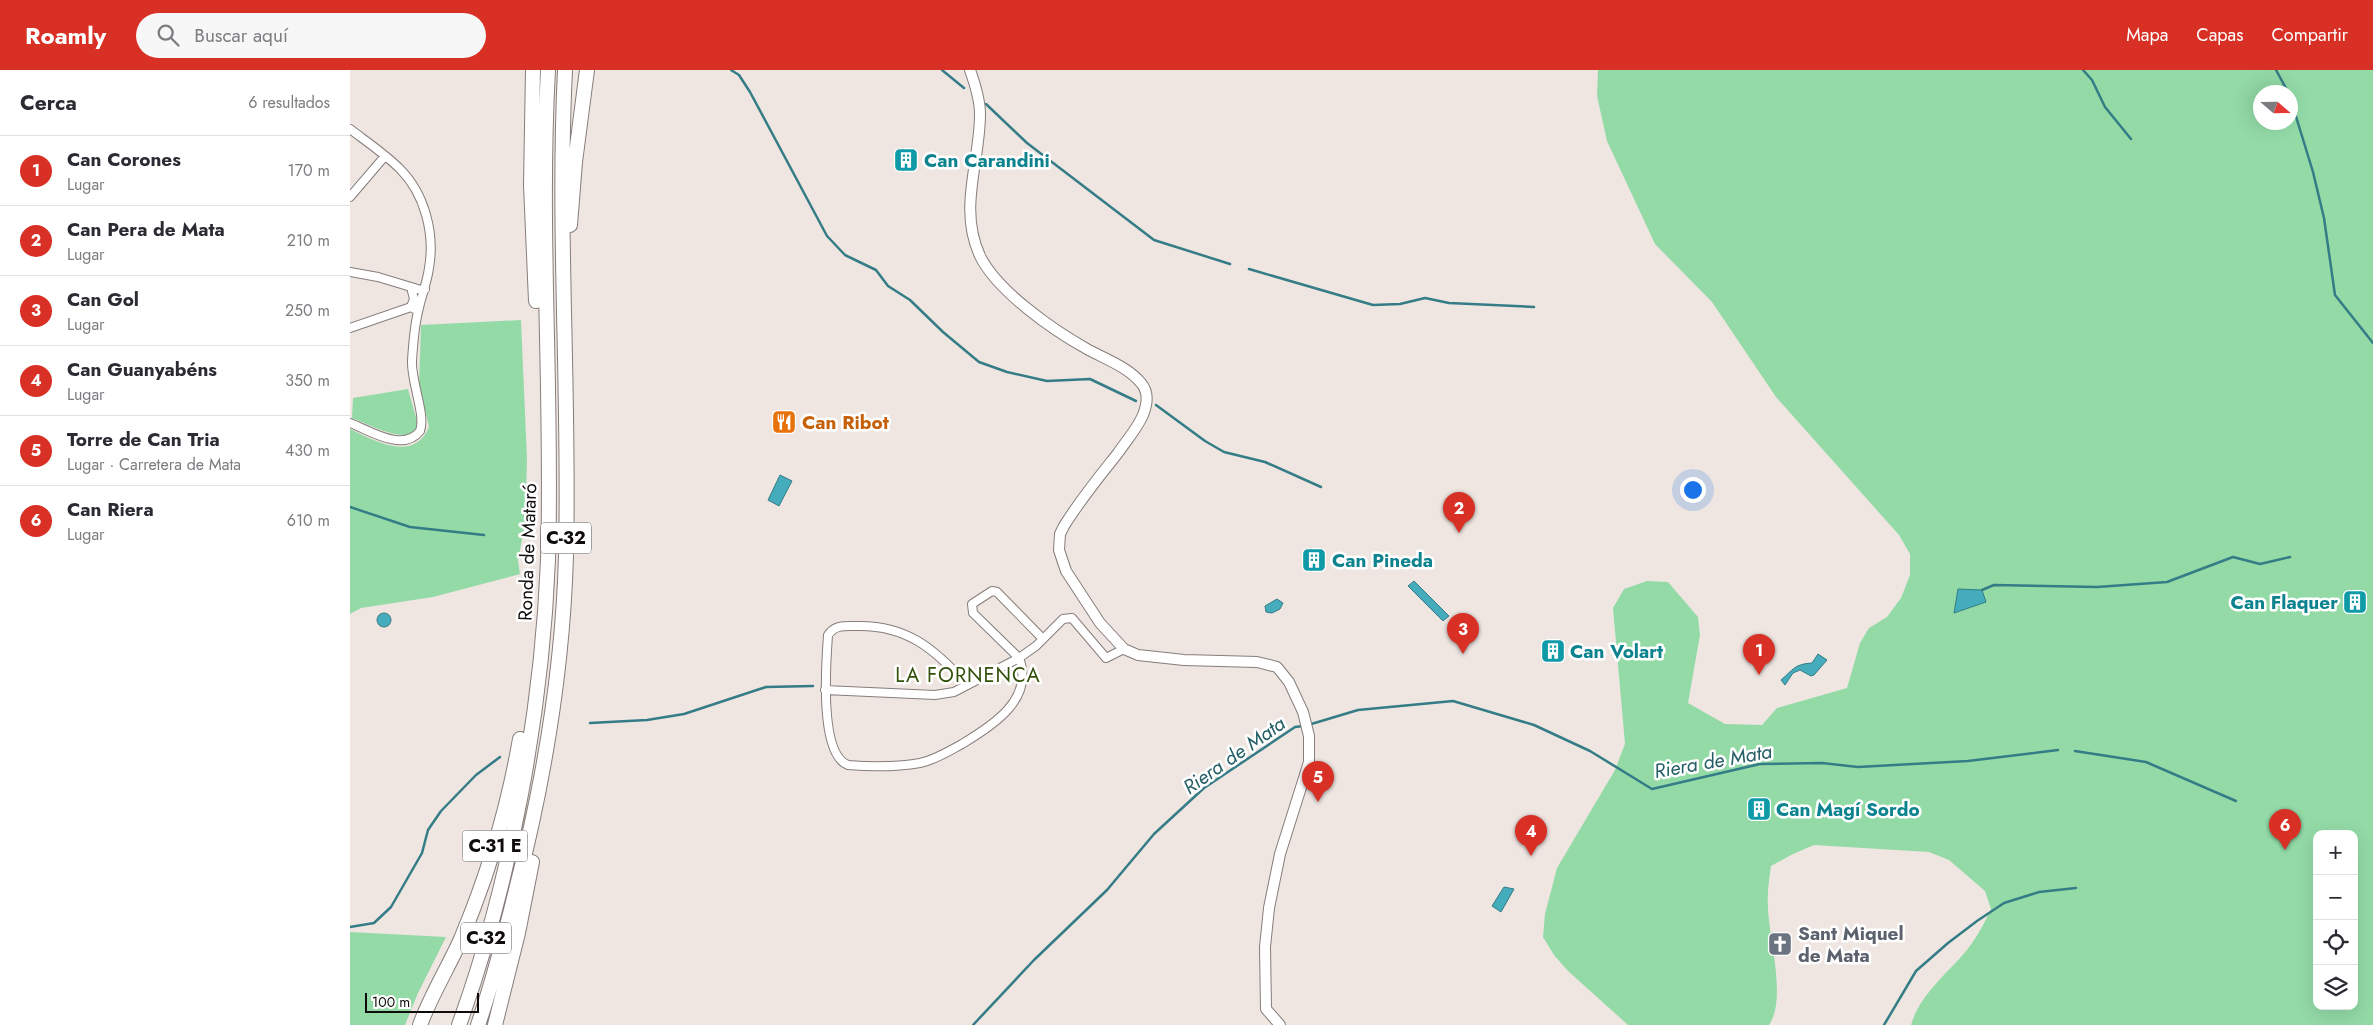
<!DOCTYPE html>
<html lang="es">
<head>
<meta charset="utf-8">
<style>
  :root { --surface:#fff; --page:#f7f7f7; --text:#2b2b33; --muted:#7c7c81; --line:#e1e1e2; --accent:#d93025 }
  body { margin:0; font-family:Jost,sans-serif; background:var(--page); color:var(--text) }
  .controls { position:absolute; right:15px; bottom:15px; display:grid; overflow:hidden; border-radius:10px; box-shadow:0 5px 20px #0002 }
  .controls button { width:45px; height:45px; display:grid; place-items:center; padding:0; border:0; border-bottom:1px solid var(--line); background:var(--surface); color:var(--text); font:25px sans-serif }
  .compass { position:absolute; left:1903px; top:15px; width:45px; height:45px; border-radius:50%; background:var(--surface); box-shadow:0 5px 20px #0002; rotate:110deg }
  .scale { position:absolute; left:15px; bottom:12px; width:114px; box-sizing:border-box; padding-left:5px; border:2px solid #0f0c0b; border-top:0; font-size:14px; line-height:18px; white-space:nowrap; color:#0f0c0b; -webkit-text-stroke:4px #fff; paint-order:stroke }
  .you { position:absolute; left:1342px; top:419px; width:18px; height:18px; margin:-12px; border:4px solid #fff; border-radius:50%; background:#1a73e8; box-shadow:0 0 0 8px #1a73e833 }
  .badge { display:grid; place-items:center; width:32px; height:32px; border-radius:50%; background:var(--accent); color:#fff; font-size:16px; font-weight:700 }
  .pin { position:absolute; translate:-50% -41px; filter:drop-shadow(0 1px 2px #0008) }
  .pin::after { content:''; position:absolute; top:26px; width:18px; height:15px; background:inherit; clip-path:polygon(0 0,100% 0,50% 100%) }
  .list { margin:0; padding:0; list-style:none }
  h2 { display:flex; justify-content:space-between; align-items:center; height:65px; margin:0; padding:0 20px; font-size:21px }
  h2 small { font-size:16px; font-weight:400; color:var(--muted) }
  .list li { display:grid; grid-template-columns:32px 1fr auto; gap:15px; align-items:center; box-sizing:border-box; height:70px; padding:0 20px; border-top:1px solid var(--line) }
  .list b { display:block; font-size:19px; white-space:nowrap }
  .list p { margin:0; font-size:16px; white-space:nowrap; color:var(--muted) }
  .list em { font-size:16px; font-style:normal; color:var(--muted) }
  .icon { flex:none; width:28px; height:28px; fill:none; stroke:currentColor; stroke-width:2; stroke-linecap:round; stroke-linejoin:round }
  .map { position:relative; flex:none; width:2023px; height:955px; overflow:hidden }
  header { display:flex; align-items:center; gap:30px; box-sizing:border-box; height:70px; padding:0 25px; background:var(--accent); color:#fff }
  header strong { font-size:24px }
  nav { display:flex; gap:28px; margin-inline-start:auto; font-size:18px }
  .search { width:350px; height:45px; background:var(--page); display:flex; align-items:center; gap:12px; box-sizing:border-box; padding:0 18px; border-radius:28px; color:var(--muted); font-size:19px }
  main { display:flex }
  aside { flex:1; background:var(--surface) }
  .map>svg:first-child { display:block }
</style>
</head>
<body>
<header>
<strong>Roamly</strong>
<div class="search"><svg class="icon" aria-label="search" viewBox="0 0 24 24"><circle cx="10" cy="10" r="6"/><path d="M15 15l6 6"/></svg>Buscar aquí</div>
<nav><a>Mapa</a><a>Capas</a><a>Compartir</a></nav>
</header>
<main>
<aside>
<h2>Cerca<small>6 resultados</small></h2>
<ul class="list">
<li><span class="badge">1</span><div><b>Can Corones</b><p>Lugar</p></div><em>170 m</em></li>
<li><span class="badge">2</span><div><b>Can Pera de Mata</b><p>Lugar</p></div><em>210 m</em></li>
<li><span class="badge">3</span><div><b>Can Gol</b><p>Lugar</p></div><em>250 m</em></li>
<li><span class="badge">4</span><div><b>Can Guanyabéns</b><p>Lugar</p></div><em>350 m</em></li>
<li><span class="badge">5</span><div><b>Torre de Can Tria</b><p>Lugar · Carretera de Mata</p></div><em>430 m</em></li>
<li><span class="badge">6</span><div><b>Can Riera</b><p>Lugar</p></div><em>610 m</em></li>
</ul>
</aside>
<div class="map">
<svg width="2023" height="955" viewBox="0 0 2023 955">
  <rect width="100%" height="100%" fill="#efe6e2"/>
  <path fill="#93daa7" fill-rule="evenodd" d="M1248,0H2023V955H1561C1570,924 1597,904 1617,880C1627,867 1634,854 1641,839L1635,821L1599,790L1579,782L1464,775L1443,784L1421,796C1419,810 1417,823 1418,838C1419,869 1437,929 1419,955H1278L1218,901L1204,885L1193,867L1195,844L1207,798L1265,700L1275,674L1263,538L1274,519L1297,511L1318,512L1348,547L1350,565L1338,633L1375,654L1412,655L1427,638L1497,618L1510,573L1519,558L1537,547L1551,528L1560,505V484L1549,465L1426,327L1362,232L1305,174L1257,71L1247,26ZM1910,22H1940V52H1910ZM1967,764H2004V936H1967Z
    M171,250L177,390L175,453L168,491L170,504L83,527L11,538L0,544V359C25,371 64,393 79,357L69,314L71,255Z
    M58,319L68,355C63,379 16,353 2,348L3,328Z
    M0,862L96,867L68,923L55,955H0Z"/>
  <path fill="#44acbb" stroke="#347c86" d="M430,405L442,411L429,436L418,430Z
    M1064,511L1099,546L1093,551L1058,516Z
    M1608,519L1632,520L1636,532L1604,543Z
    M927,529L933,533L930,539L922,543L916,542L915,536Z
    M27 550a7 7 0 1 1 14 0a7 7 0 1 1-14 0Z
    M1468,584L1477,590L1464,605L1461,606L1450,600L1443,603L1435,615L1431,610C1443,600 1444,594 1462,593Z
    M1154,817L1164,819L1151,842L1142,836Z"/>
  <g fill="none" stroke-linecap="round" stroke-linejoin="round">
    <path stroke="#347c86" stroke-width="2.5" d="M381,0L389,5L400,22L477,166L495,185L526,200L538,216L560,230L593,262L629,292L657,302L697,311L740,309L786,331
      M592,0L614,18
      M1733,0L1742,10L1755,37L1781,69
      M1926,0L1938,22
      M1940,27L1963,102L1974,148L1985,225L2023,273
      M636,34L677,73L804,170L880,194
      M899,199L1023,235L1050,234L1075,228L1099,233L1184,237
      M806,335L855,371L874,382L915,392L971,417
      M0,437L60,457L134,465
      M1632,520L1644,515L1747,517L1817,512L1883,487L1910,494L1940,487
      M240,653L297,650L334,644L416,617L463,616
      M958,655L1008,640L1103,631L1184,655L1240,681L1302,719L1410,694L1472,693L1508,697L1618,691L1708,680
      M1725,681L1796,692L1886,731
      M0,857L24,853L41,837L72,783L78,760L91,741L126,705L150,687
      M623,955L684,890L757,820L804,764L854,718L945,657L953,656
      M1534,955L1566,901L1598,873L1627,851L1654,833L1689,822L1726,818"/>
    <defs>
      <path id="minor" d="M0,59C17,72 35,84 50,99C75,124 85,164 79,198C77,213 71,227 68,242C64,258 63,275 62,291C61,312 76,345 70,361C53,383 19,360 0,353
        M0,127L35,86
        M0,202L28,207L71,220L75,219
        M61,237L64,229L61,217
        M0,258L61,237L68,241
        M617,615C585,579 556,554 505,556C493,556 485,555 478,565C476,593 469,684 498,695C521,697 547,697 570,693C585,690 599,681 612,674C642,656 685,629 669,588L623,543L622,534L642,521L647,522L693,569
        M475,620L585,625L604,622L669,588L686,576L713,549L722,548L756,588L774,579"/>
      <path id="tertiary" d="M620,0C625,14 630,29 630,44C630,93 608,138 630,186C647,221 703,260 737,279C755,289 778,297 791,313C799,322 797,335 793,345C787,359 776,371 768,383C749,407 730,430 714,456L710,464L709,480L716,501L750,553L774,579L788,585L834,590L907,592L927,597L939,612L953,642L959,666V692L930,784L919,838L915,877L916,939L930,955"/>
      <path id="motorway" d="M183,0L181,115L186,231
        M220,155L225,92L237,0
        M70,955C81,925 98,898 111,869C138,805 158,738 170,669
        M109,955C161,812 192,641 198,490C203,326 189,163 198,0
        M128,955C143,911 155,865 166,820C194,711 213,598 216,485C220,323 207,161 215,0
        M145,955L168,863L182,792"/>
    </defs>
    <use href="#minor" stroke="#867d7a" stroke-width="10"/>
    <use href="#tertiary" stroke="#867d7a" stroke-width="12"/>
    <use href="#motorway" stroke="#867d7a" stroke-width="16"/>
    <use href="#minor" stroke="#fff" stroke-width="8"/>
    <use href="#tertiary" stroke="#fff" stroke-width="10"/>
    <use href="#motorway" stroke="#fff" stroke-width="14"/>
  </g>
  <defs>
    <symbol id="building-square" viewBox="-11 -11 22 22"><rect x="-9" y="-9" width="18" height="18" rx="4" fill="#0f9aa8" stroke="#fff"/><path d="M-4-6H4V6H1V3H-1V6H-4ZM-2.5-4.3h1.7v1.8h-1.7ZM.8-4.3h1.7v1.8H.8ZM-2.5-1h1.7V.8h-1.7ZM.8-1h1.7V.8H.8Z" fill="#fff"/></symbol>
    <symbol id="restaurant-square" viewBox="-11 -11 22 22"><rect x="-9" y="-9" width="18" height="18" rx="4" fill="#e8710a" stroke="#fff"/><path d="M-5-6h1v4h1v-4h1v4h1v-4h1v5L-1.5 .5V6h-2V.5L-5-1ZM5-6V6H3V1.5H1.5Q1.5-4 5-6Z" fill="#fff"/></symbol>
    <symbol id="church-square" viewBox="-11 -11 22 22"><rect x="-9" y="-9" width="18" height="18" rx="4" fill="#6b7280" stroke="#fff"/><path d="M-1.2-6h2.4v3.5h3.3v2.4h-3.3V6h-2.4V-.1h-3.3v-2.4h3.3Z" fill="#fff"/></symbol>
  </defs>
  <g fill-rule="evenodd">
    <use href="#building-square" x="542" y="76" width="28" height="28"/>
    <use href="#restaurant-square" x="420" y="338" width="28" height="28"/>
    <use href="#building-square" x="950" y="476" width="28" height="28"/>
    <use href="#building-square" x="1991" y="518" width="28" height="28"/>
    <use href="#building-square" x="1189" y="567" width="28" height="28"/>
    <use href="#building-square" x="1395" y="725" width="28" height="28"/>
    <use href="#church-square" x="1416" y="860" width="28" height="28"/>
  </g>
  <g text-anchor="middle" stroke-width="5" stroke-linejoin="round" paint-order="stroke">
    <g fill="#fff" stroke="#575554" stroke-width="1">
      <rect x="191" y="452.5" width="50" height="31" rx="4"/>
      <rect x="112.5" y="760.5" width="65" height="31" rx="4"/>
      <rect x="111" y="852.5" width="50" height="31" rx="4"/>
    </g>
    <g font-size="18" font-weight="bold" fill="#0f0c0b">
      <text x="216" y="474">C-32</text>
      <text x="145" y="782">C-31 E</text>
      <text x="136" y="874">C-32</text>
    </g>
    <g font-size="19" font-weight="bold" fill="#0d838f" stroke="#fff" text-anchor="start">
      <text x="574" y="97">Can Carandini</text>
      <text x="982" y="497">Can Pineda</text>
      <text x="1988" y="539" text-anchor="end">Can Flaquer</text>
      <text x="1220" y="588">Can Volart</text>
      <text x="1426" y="746">Can Magí Sordo</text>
    </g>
    <g font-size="19" font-weight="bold" fill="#c56008" stroke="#fff" text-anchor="start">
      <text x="452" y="359">Can Ribot</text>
    </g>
    <g font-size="19" fill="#0f0c0b" stroke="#fff">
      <text transform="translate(177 482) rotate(-88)" y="7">Ronda de Mataró</text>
    </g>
    <g font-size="19" font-weight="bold" fill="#5b616d" stroke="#fff" text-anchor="start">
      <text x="1448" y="870">Sant Miquel<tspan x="1448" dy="22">de Mata</tspan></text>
    </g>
    <g font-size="20" letter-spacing="1" fill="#325009" stroke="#fff">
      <text x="618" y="612">LA FORNENCA</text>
    </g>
    <g font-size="20" font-style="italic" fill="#255e66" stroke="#fff">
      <text transform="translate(884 685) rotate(-35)" y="7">Riera de Mata</text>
      <text transform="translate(1363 691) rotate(-10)" y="7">Riera de Mata</text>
    </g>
  </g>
</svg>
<div class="controls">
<button>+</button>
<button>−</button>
<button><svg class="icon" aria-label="locate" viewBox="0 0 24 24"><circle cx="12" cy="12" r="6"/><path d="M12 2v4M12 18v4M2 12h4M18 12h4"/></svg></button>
<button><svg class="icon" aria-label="layers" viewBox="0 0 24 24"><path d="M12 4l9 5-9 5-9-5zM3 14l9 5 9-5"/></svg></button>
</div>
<svg class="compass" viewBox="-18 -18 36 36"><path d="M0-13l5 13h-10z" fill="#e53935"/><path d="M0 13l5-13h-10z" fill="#7c7c81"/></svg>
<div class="scale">100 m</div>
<div class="you"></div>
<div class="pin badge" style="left:1409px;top:605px">1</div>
<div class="pin badge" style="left:1109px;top:463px">2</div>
<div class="pin badge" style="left:1113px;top:584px">3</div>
<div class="pin badge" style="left:1181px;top:786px">4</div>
<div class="pin badge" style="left:968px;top:732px">5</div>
<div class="pin badge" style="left:1935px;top:780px">6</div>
</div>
</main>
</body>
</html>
